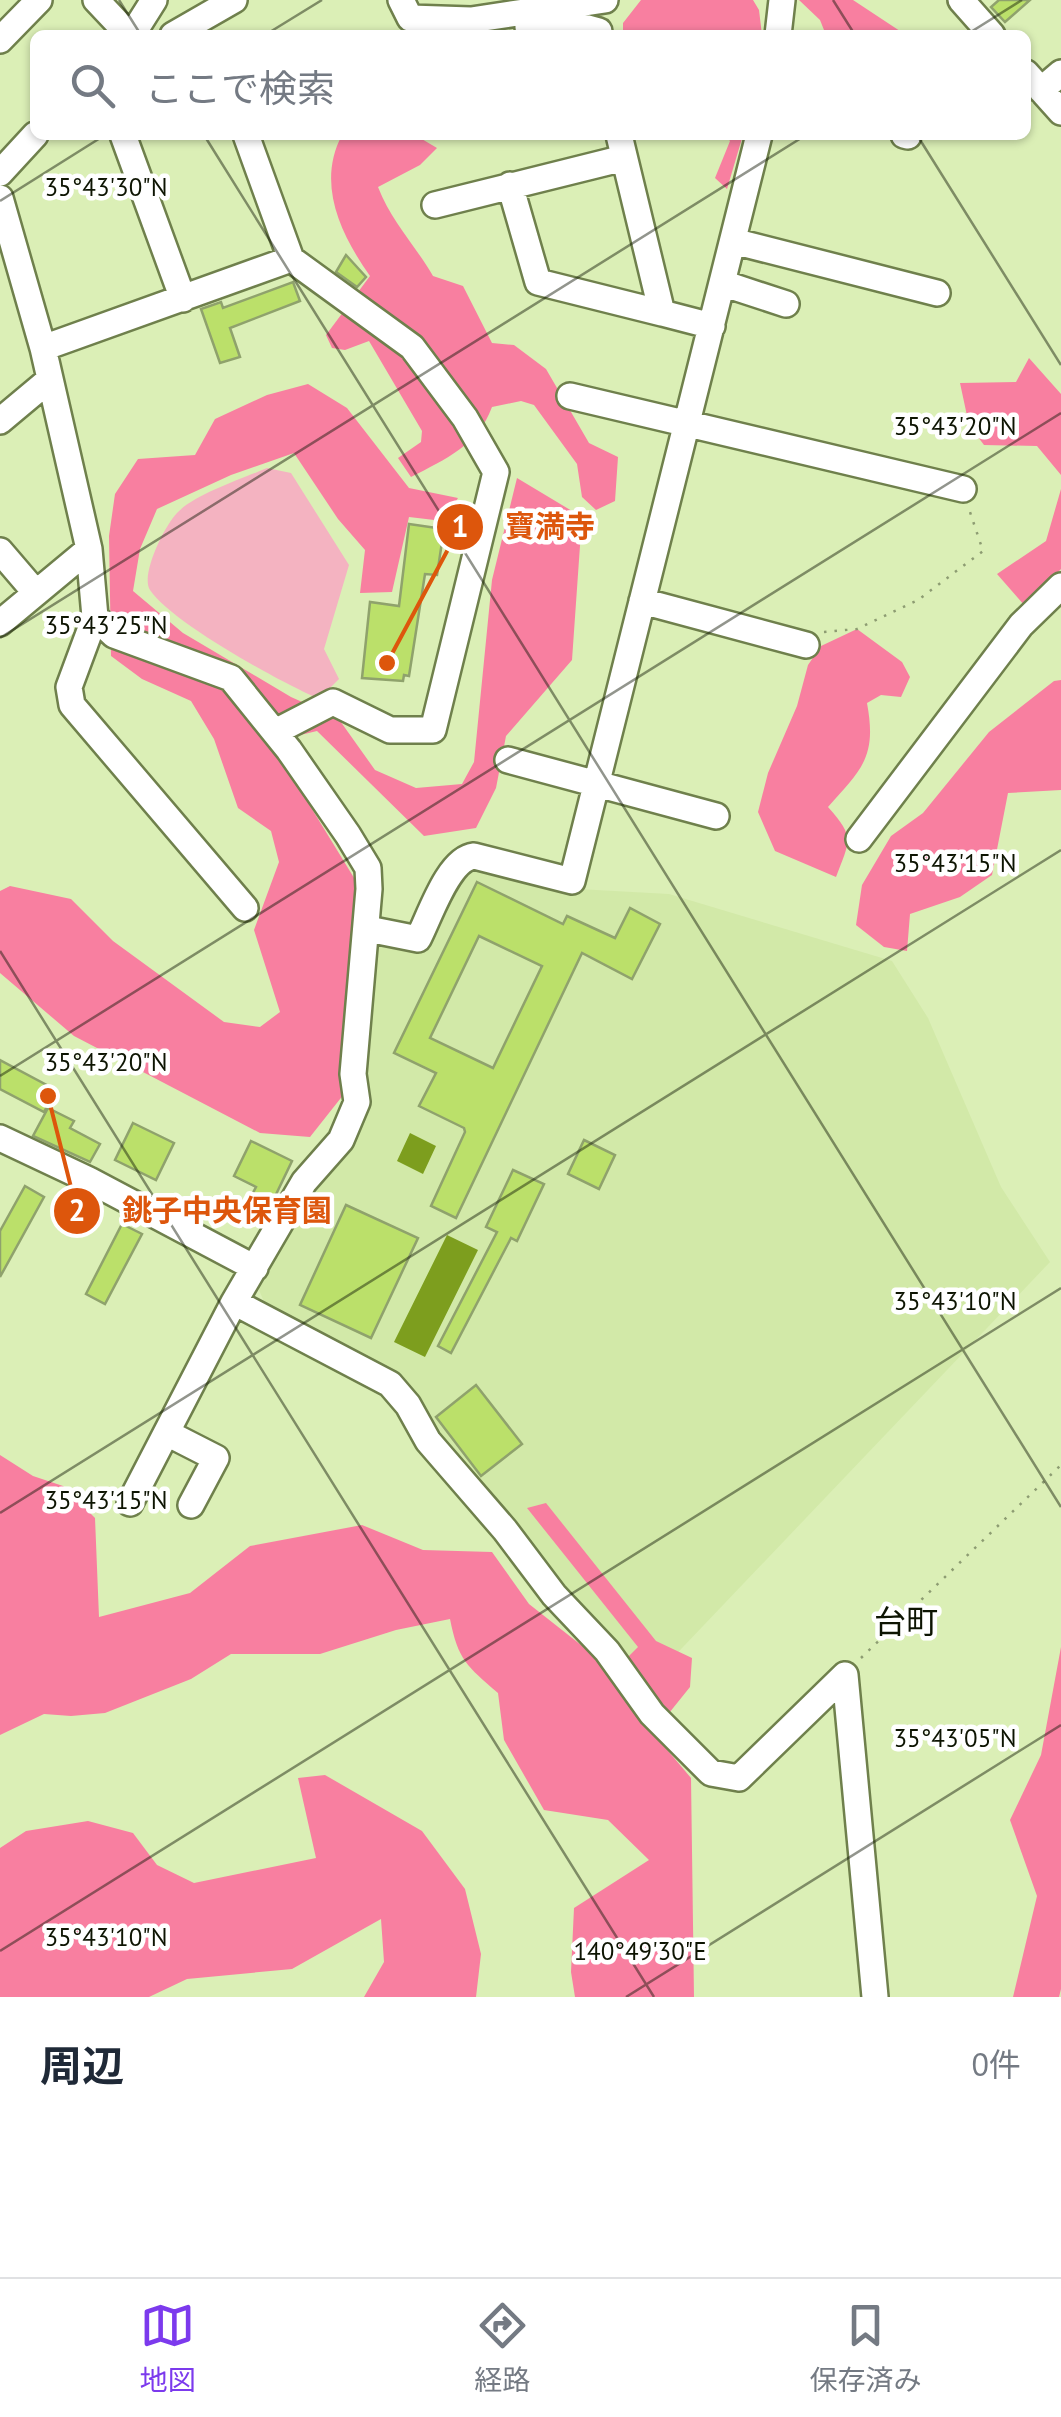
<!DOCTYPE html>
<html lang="ja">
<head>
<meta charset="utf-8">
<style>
  :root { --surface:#fff; --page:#f2f2f3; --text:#1f2937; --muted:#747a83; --line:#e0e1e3; --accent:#7c3aed }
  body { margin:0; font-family:"PT Sans","Noto Sans JP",sans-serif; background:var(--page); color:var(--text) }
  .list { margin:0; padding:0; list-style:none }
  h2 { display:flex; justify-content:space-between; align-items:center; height:130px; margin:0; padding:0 40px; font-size:42px }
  h2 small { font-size:32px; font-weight:400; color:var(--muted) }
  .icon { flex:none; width:55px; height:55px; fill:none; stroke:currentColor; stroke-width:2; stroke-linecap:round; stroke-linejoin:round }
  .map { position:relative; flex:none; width:1061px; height:1997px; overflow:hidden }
  .search { position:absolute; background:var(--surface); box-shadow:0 2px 8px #0004; left:30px; right:30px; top:30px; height:110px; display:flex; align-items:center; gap:25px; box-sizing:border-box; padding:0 35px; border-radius:15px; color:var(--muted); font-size:38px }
  .sheet { height:280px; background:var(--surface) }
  nav { display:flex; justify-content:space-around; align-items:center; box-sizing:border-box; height:140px; border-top:2px solid var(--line); background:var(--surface); font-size:28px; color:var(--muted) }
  nav a { display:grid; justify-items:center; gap:5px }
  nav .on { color:var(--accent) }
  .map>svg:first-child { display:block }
</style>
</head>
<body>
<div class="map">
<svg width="1061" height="1997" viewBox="0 0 1061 1997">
  <rect width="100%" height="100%" fill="#dbefb6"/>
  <path fill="#d2e9a8" d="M470,864L578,889L669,894L892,961L928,1018L1001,1187L1050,1262L643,1689L440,1446L413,1400L268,1311L259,1290L260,1277L307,1191L360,1072L374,941L422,947Z"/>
  <path fill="#f4b3c1" d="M267,468L291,473L349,565L324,649L339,679L319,699C282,683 172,623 150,590C140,575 165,525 177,513C195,494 242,479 267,468Z"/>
  <path fill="#f87fa0" d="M641,0H753L759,10L762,35H623V23Z
    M799,0H853L906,35H826L820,20Z
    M342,135H415L437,148L420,165L378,187C391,221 415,245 433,276L463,286L492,343L514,345L546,369L589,443L618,457L615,501L596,510L582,497L577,464L534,405L521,401L492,407C478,445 446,459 411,477L398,458L421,442L422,431L369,341L345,350L332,348L326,335L370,276C341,235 316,184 342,135Z
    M725,135H743L727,189L715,178L730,141Z
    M1029,358L1061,394V475L1037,446L984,445L969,425L960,383L1016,382Z
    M308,384L347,408L409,488L458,498L443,521L409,517L392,592L360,593L365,550L338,519L294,453L231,475L157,509L140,549L133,591L183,633L291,697L338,718L375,770L416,788L462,784L474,762L492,580L517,478L582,517L572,660L506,736L496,788L476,828L424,836L317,731L296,736L282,760L359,886L344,1094L310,1137L260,1133L74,1036L0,973V891L10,886L71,899L113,941L224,1022L260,1027L280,1012L254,930L279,862L271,831L238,808L214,739L191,701L142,679L111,656L109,536L115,494L138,459L195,455L215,419L267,395Z
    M1061,489V569L1025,606L997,574L1046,541Z
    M857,629L902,662L910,677L901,697L881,695L867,703C877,757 862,769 828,807C855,837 850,840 836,877L775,851L758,812L768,773L797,706L808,665L821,646Z
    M1061,680V790L1008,793L992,875L960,897L910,914L907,951L884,947L856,925L862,885L891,836L923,813L989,732L1054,681Z
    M0,1455L33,1476L63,1486L95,1518L99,1617L190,1593L250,1546L362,1525L423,1550L492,1552L529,1604L614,1671L638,1647L527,1508L546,1503L656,1641L692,1658L690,1687L653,1733L691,1778L694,1997H575L571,1972L574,1908L649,1860L608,1820L544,1810L504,1740L498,1693C467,1666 458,1660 450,1619L396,1630L320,1654H231L191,1679L105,1713L71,1716L44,1714L0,1735Z
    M1061,1647V1989L1059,1997H1013L1037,1896L1010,1820L1041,1755Z
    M325,1775L422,1831L465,1889L481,1954L476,1997H364L384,1962L381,1919L292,1969L187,1979L149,1997H0V1848L26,1831L88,1821L133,1833L157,1865L194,1883L316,1858L298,1778Z"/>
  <path fill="#7d9e1e" d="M410,1133L436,1146L423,1174L397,1161Z
    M447,1235L478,1250L425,1357L394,1342Z"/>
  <path fill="#bbe06a" stroke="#8fa26c" stroke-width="2.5" fill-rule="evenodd" d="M999,0H1030L1005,22L991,7Z
    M346,255L366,277L357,287L336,272Z
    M293,282L300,301L230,328L240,357L220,363L201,309L221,302L223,308Z
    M409,524L444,529L437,575L425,574L409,676L404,675L403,681L362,678L370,602L399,606Z
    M477,882L563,924L567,916L615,938L630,908L660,924L632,979L582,953L456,1218L431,1206L465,1132L464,1128L419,1106L436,1073L394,1053ZM479,936L542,966L493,1068L430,1038Z
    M0,1060L56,1090L44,1112L0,1089Z
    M48,1108L74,1121L70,1128L100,1144L90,1162L33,1136Z
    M133,1123L174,1143L156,1180L115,1160Z
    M584,1140L615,1155L599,1189L568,1174Z
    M251,1141L292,1161L268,1211L248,1202L256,1187L234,1176Z
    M513,1170L544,1184L517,1241L511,1238L451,1353L438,1346L497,1232L486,1227Z
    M25,1186L44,1197L0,1277V1231Z
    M346,1205L418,1238L371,1338L300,1305Z
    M122,1224L142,1234L105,1304L86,1294Z
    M476,1385L522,1444L481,1476L436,1417Z"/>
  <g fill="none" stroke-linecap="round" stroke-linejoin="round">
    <defs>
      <path id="minor" d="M96,0L129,35
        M401,0L410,18L471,20L605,0
        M961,0L992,35
        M528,27L577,25L599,31V35
        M132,35L154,0
        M173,35L234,0
        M778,35L782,0
        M0,40L39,0
        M1026,73L1061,112
        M1041,90L1061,73
        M123,135L183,299
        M246,135L291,259L412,347L465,418L496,472L433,730H390L333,702L275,732
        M619,135L662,313L712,326
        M904,135L908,136
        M0,173L35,135
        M510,185L538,282L662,313
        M0,198L43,348L89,549L95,617L114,635L231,678L289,750L348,835L368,868L369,889L353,1074L357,1102L341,1140L304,1182L234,1302L130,1503
        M435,205L624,158
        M733,241L937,293
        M722,283L786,304
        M43,348L291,259
        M570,396L963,489
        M0,421L49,380
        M0,551L36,593
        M642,601L806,645
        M95,617L69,687L72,705L245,908
        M0,623L89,549
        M508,760L716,816
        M859,839L1021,625L1061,586
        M368,929L418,939C430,916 448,859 474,856L572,881L759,135
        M0,1138L89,1180L255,1268
        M234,1302L390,1384L408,1405L428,1441L505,1530L554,1595L607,1651L652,1714L711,1773L739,1778L845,1675
        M167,1433L216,1458L191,1505
        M845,1675L875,1997"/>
    </defs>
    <use href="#minor" stroke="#6f804c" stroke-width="30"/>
    <path stroke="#8d9c72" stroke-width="2.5" stroke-dasharray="2.5 8" stroke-linecap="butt" d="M824,632L857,629L918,600L983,551L969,509
      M861,1658L1061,1465"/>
    <use href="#minor" stroke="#fff" stroke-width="25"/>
  </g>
  <path fill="none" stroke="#0d1402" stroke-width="2.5" stroke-opacity="0.45" d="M119,0L141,35M833,0L855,35M265,35L322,0M966,35L1022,0M204,135L1061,1507M917,135L1061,365M0,201L105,135M0,638L806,135M0,951L654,1997M0,1076L1061,413M0,1513L1061,850M0,1951L1061,1288M626,1997L1061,1725"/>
  <g text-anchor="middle" stroke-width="9" stroke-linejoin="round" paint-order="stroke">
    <g font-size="32" fill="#0d1402" stroke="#fff">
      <text x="906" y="1633">台町</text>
    </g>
  </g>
  <g font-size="25" text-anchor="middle" fill="#0d1402" stroke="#fff" stroke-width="9" stroke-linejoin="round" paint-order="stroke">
    <text x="106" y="196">35°43'30"N</text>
    <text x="955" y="435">35°43'20"N</text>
    <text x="106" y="634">35°43'25"N</text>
    <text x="955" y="872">35°43'15"N</text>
    <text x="106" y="1071">35°43'20"N</text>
    <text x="955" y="1310">35°43'10"N</text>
    <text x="106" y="1509">35°43'15"N</text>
    <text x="955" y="1747">35°43'05"N</text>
    <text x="106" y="1946">35°43'10"N</text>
    <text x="640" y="1960">140°49'30"E</text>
  </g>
  <path fill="none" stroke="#dd560c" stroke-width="4" d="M387 663L460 527M48 1096L77 1211"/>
  <g fill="#dd560c" stroke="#fff" stroke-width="4">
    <circle cx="387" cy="663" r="10"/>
    <circle cx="48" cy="1096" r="10"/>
    <circle cx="460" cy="527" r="25"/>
    <circle cx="77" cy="1211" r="25"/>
  </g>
  <g font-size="30" text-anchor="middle" font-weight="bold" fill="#fff">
    <text x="460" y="537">1</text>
    <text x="77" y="1221">2</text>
  </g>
  <g font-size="30" text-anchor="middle" font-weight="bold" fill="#dd560c" stroke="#fff" stroke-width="9" stroke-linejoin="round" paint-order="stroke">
    <text x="550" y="537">寶満寺</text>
    <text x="227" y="1221">銚子中央保育園</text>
  </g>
</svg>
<div class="search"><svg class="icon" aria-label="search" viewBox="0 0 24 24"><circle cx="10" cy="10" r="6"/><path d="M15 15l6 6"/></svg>ここで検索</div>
</div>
<section class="sheet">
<h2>周辺<small>0件</small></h2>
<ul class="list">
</ul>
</section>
<nav>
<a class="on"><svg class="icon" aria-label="map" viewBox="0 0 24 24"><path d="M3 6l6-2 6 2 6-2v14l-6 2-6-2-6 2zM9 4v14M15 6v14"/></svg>地図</a>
<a><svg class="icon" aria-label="directions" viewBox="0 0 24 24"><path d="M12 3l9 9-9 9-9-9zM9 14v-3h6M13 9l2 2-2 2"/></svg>経路</a>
<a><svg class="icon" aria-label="saved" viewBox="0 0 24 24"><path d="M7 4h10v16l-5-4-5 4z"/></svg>保存済み</a>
</nav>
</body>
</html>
